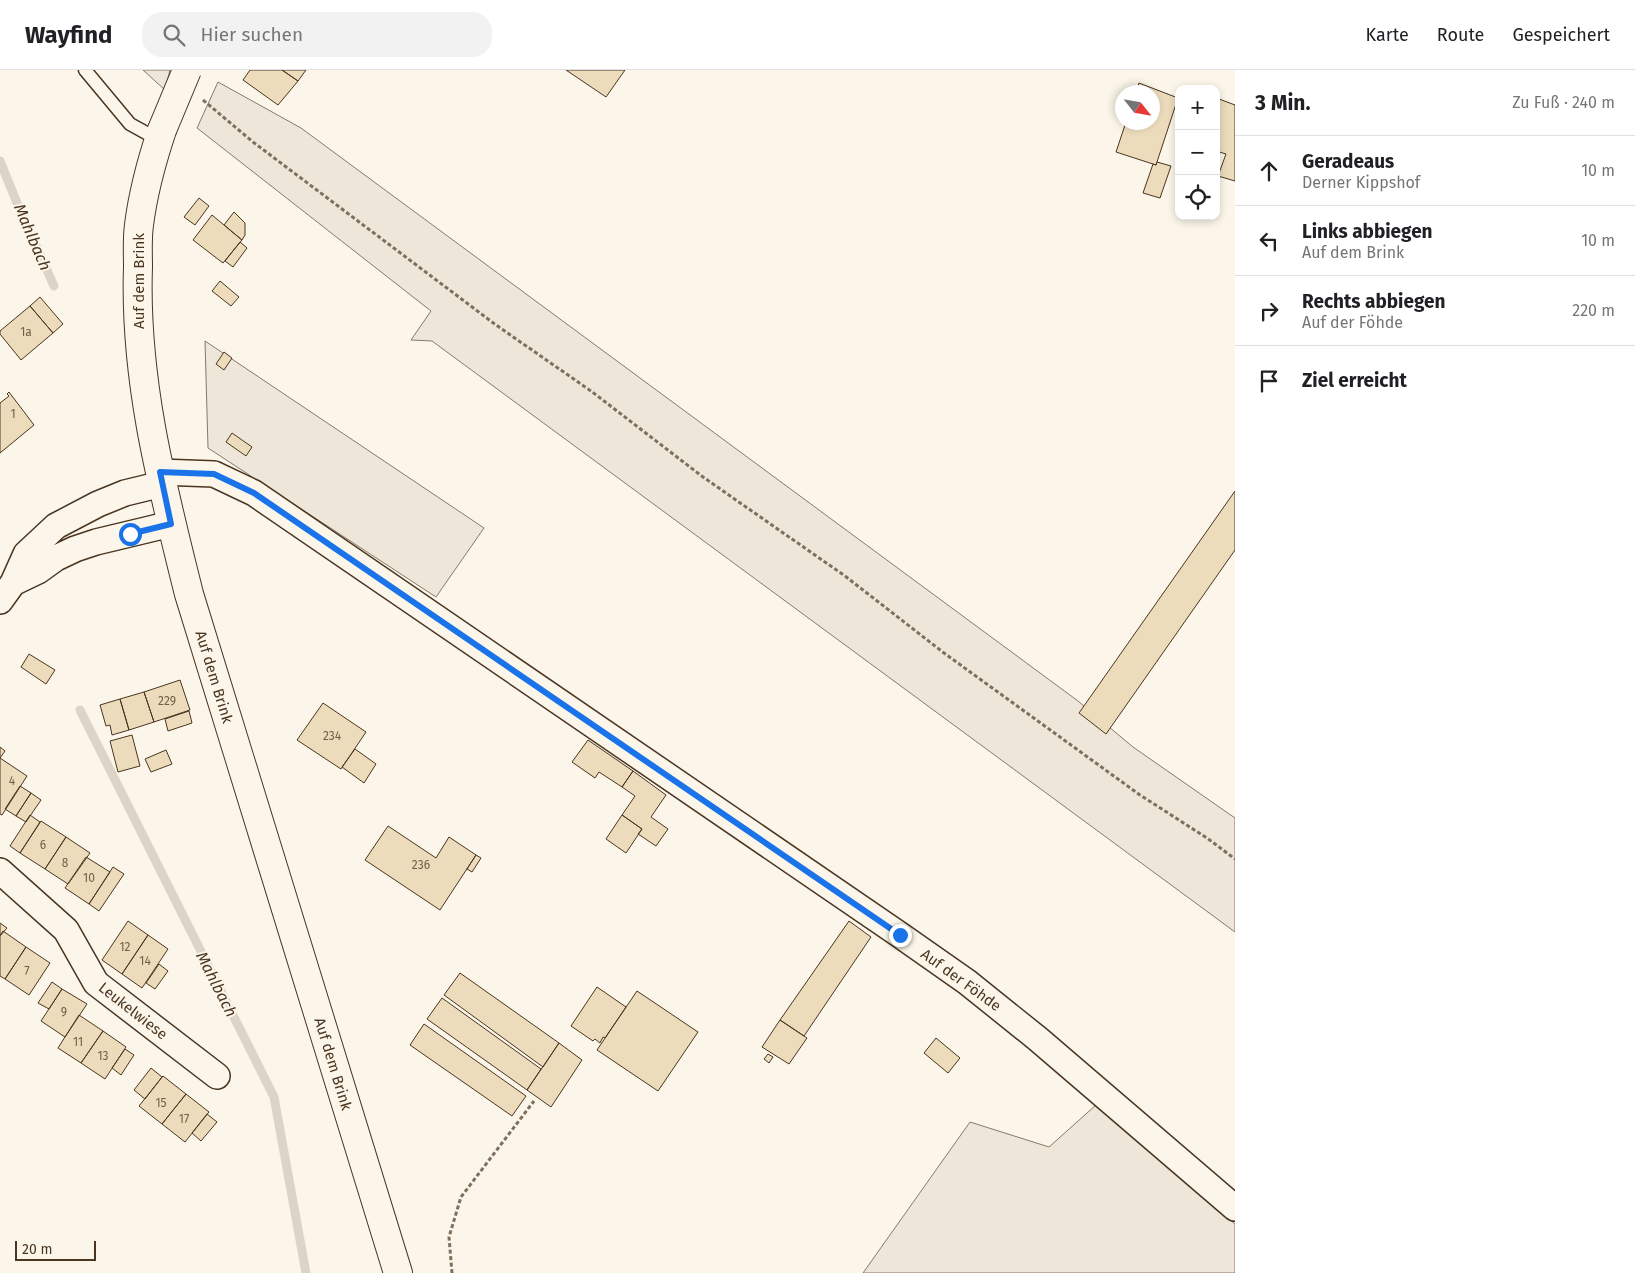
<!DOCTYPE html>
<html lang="de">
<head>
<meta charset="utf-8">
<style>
  :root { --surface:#fff; --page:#f2f2f2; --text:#202124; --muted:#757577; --line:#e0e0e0 }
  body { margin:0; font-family:"Fira Sans",sans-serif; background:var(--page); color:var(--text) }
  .controls { position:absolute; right:15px; top:15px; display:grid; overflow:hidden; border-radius:10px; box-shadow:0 2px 8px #0003 }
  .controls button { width:45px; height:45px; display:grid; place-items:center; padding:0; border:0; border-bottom:1px solid var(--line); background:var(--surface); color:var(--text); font:25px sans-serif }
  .compass { position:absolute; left:1115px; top:15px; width:45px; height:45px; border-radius:50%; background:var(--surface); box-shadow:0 2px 8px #0003; rotate:121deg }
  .scale { position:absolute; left:15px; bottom:12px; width:81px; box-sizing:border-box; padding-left:5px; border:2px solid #4a3520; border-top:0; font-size:14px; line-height:18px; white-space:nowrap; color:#4a3520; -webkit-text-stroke:4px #fbf6e9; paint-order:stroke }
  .stop { position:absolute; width:15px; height:15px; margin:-11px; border:4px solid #1a73e8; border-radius:50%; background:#fff }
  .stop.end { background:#1a73e8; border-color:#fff; box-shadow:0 1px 5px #0008 }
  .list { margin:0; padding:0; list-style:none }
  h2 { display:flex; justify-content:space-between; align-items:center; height:65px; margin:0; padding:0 20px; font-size:21px }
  h2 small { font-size:16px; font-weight:400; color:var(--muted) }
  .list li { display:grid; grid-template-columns:32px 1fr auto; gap:15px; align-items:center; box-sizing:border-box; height:70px; padding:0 20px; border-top:1px solid var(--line) }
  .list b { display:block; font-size:19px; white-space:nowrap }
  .list p { margin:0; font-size:16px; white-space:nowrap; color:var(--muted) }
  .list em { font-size:16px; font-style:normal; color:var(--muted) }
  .icon { flex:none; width:28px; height:28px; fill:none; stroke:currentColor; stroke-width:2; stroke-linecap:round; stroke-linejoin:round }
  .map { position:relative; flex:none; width:1235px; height:1203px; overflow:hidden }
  header { display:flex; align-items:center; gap:30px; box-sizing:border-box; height:70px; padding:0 25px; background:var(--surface); border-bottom:1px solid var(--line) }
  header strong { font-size:24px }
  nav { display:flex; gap:28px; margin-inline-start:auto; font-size:18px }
  .search { width:350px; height:45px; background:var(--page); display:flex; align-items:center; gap:12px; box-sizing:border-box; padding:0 18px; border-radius:20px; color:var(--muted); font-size:19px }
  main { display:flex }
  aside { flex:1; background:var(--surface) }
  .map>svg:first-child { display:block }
</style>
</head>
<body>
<header>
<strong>Wayfind</strong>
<div class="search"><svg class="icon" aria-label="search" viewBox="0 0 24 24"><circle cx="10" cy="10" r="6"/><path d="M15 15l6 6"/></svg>Hier suchen</div>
<nav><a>Karte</a><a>Route</a><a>Gespeichert</a></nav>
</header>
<main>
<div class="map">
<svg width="1235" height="1203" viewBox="0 0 1235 1203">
  <rect width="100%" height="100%" fill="#fbf6e9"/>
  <path fill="#ede6d9" stroke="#887966" d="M143,0H170L165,20Z
    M218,12L301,58L1078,631L1133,677L1235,748V862L432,271L411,270L431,241L197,58Z
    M205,271L484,458L436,527L208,378Z
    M1096,1035L1235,1154V1203H863L970,1052L1049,1077Z"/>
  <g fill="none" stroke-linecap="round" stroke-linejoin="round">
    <path stroke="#dcd4c6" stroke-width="9" d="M0,91L17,133L54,216
      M80,640L274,1027L306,1203"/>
  </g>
  <path fill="#ecdcbc" stroke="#4a3520" d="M250,0H282L298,11L278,35L243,10Z
    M282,0H306L298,11Z
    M566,0H625L606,27Z
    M1139,13L1178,28L1156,95L1116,82L1126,52H1152V22H1136Z
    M1219,29L1235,35V111L1218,106L1226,84L1216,81V38Z
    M1157,92L1171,96L1160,128L1143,123L1153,94L1156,95Z
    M199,128L209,136L195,155L184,147Z
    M234,142L245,153V165L242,170L224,155Z
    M212,145L242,170L223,193L193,170Z
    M240,172L247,178L233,197L225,191Z
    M220,211L239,227L231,236L212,221Z
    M40,227L63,254L53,263L30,236Z
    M30,236L53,263L21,290L0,264V261Z
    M224,282L232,288L224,300L216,294Z
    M9,322L34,355L0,383V333L9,326L7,324Z
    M232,363L252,377L246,386L226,372Z
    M1235,421V480L1106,664L1079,643Z
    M29,584L55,600L46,614L21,597Z
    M180,610L190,640L154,652L144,622Z
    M144,622L154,652L129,660L120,629Z
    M120,629L129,660L112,665L110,655L106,656L100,635Z
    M323,633L366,662L341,699L297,670Z
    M189,641L192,653L168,661L165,649Z
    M132,665L140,696L118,702L110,671Z
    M588,670L633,701L622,717L599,702L595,708L572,692Z
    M0,677L5,681L0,688Z
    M355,679L376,694L364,713L342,697Z
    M166,680L172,694L151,702L145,689Z
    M0,688L27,706L2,745L0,744Z
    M633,701L666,725L651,747L668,759L656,776L638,764L642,759L622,745L635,726L622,717Z
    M20,716L31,723L16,746L5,739Z
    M31,723L41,730L26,752L16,746Z
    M30,745L40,752L20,783L10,776Z
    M622,745L642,759L626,783L606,769Z
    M41,751L66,767L45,799L20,783Z
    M388,756L436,788L449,767L476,785L440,840L365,790Z
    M66,767L90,783L68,814L45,799Z
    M476,785L481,788L472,802L467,799Z
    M86,787L110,802L89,834L65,818Z
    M113,797L124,804L99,841L89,834Z
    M128,851L148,865L122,904L102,890Z
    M849,851L871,867L804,966L780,950Z
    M0,853L7,858L0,866Z
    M3,861L26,877L5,909L0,906V866Z
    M148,865L168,879L142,918L122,904Z
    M26,877L50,893L29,925L5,909Z
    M159,894L168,901L155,919L146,913Z
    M460,903L559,973L543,997L444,925Z
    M52,912L62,919L49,939L38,933Z
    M597,917L626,937L605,968L603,967L600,973L595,969L593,971L571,956Z
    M62,919L87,934L65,967L41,951Z
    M637,921L698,962L658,1021L597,980Z
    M442,928L541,999L527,1020L427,949Z
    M79,945L103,961L81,993L58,978Z
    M780,950L807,968L789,994L762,977Z
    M424,954L526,1026L512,1046L410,975Z
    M103,961L126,977L105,1009L81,993Z
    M936,968L960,988L948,1003L924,983Z
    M559,973L582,990L551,1037L527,1020Z
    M125,979L134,985L121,1005L112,998Z
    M768,984L773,987L769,993L764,989Z
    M151,998L162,1007L145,1029L134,1020Z
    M163,1006L186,1024L162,1054L139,1036Z
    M186,1024L209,1042L185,1072L162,1054Z
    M207,1044L217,1052L201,1071L192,1063Z"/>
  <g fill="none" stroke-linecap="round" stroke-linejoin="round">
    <defs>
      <path id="service" d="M85,0L130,54L159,70"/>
      <path id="minor" d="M160,402L214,404L254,423L900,865L967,912L1038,969L1235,1138
        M13,513L38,501L56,488L75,479L96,472L171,454
        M0,531L13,513L26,484L56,456L98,434L125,423L162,414
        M0,801L66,860L96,913L217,1006"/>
      <path id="tertiary" d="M162,60C152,90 143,123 139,155C137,169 138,183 138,197C134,309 162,416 189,524L398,1203"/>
    </defs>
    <use href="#service" stroke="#4a3520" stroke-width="15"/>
    <use href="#minor" stroke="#4a3520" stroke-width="28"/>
    <use href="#tertiary" stroke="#4a3520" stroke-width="30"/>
    <path stroke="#7f6f5c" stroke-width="3" stroke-dasharray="4 2.5" stroke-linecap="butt" d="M203,30L253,72L496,255L591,321L703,407L845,506L944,583L1140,725L1207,768L1235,789
      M452,1203L449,1167L461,1127L534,1031"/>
    <use href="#service" stroke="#fbf6e9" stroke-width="12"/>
    <use href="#minor" stroke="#fbf6e9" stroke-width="25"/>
    <use href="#tertiary" stroke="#fbf6e9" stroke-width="28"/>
    <defs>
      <path id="tertiary-bridge" d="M162,60L187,0"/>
    </defs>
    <use href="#tertiary-bridge" stroke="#4a3520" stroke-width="30" stroke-linecap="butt"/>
    <use href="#tertiary-bridge" stroke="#fbf6e9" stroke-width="28"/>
  </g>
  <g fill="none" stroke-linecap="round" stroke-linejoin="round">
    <path stroke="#1a73e8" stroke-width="6" d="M130,464L171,454L160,402L214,404L254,423L900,865"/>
  </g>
  <g text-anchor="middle" stroke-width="4" stroke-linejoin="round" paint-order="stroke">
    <g font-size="12" fill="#725f47">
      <text x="26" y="266">1a</text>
      <text x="13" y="348">1</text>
      <text x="167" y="635">229</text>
      <text x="332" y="670">234</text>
      <text x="12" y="715">4</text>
      <text x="43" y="779">6</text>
      <text x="65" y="797">8</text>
      <text x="421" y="799">236</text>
      <text x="89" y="812">10</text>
      <text x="125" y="881">12</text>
      <text x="145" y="895">14</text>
      <text x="27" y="905">7</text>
      <text x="64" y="946">9</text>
      <text x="78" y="976">11</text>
      <text x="103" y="990">13</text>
      <text x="161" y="1037">15</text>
      <text x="184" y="1053">17</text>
    </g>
    <g font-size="15" fill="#4a3520" stroke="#fbf6e9">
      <text transform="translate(139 211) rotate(-90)" y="5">Auf dem Brink</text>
      <text transform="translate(214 607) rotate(73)" y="5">Auf dem Brink</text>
      <text transform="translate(961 910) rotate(36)" y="5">Auf der Föhde</text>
      <text transform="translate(133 941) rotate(38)" y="5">Leukelwiese</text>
      <text transform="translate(333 994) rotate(73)" y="5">Auf dem Brink</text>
    </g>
    <g font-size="16" font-style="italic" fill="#4a3520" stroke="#fbf6e9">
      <text transform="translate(33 167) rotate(67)" y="6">Mahlbach</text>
      <text transform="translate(217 914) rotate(63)" y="6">Mahlbach</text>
    </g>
  </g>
</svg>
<div class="controls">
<button>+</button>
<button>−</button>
<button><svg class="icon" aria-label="locate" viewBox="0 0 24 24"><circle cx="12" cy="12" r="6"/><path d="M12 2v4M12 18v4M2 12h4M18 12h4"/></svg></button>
</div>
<svg class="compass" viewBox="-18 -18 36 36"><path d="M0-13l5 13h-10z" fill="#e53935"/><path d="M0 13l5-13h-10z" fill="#757577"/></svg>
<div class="scale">20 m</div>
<div class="stop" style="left:130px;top:464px"></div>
<div class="stop end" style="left:900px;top:865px"></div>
</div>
<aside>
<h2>3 Min.<small>Zu Fuß · 240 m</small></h2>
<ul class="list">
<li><svg class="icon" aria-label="ahead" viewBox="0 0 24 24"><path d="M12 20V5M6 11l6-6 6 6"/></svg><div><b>Geradeaus</b><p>Derner Kippshof</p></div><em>10 m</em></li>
<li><svg class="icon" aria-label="left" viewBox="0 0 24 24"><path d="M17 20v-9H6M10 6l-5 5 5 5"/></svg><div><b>Links abbiegen</b><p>Auf dem Brink</p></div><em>10 m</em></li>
<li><svg class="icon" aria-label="right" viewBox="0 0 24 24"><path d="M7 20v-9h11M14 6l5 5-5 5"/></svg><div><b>Rechts abbiegen</b><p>Auf der Föhde</p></div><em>220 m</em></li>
<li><svg class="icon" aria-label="arrive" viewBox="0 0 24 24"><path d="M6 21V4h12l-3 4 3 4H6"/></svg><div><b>Ziel erreicht</b></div></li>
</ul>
</aside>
</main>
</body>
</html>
